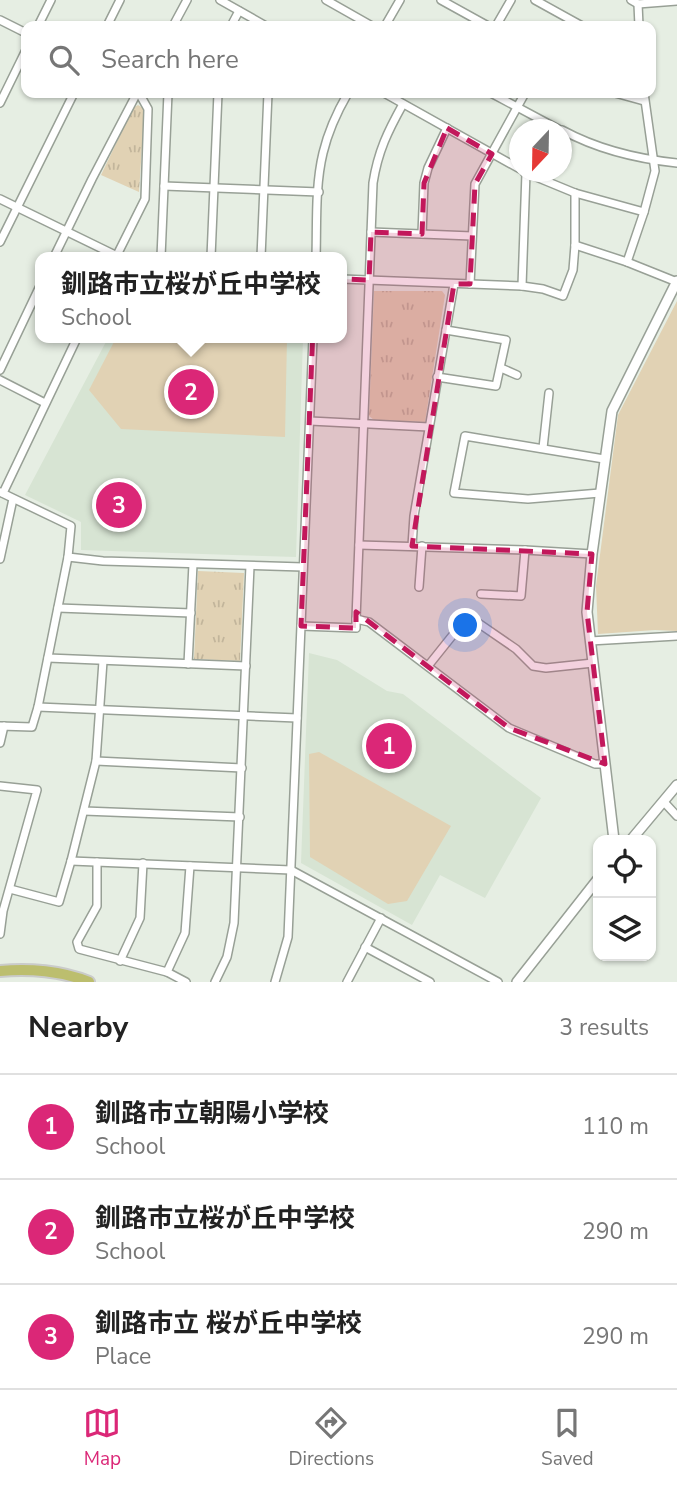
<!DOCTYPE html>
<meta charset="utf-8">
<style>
body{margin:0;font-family:"Nunito Sans","Noto Sans JP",sans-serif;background:#f6f6f6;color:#222}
.controls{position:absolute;right:21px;bottom:21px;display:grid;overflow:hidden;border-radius:14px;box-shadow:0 2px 5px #0004}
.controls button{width:63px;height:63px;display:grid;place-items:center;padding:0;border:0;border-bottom:2px solid #e0e0e0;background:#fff;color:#222;font:35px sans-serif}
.compass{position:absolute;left:509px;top:119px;width:63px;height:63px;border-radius:50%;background:#fff;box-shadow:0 2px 5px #0004;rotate:202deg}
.you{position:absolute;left:466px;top:626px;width:24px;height:24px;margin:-18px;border:5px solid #fff;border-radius:50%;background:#1a73e8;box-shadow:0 0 0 10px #1a73e833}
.badge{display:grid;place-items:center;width:46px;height:46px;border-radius:50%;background:#db2777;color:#fff;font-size:23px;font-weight:700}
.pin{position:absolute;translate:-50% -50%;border:4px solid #fff;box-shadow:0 2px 7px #0006}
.popup{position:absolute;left:35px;top:252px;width:312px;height:91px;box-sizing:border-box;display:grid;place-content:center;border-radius:14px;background:#fff;filter:drop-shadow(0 2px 5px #0005);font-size:23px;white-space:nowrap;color:#767676}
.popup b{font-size:26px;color:#222}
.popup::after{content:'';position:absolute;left:50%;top:100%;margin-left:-14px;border:14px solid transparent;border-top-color:#fff}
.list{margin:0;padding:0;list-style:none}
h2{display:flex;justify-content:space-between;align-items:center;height:91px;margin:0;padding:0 28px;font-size:30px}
h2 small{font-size:23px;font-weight:400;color:#767676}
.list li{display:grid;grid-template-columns:46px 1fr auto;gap:21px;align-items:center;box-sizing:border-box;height:105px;padding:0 28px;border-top:2px solid #e0e0e0}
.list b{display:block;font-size:26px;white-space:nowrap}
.list p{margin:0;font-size:23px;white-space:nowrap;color:#767676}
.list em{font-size:23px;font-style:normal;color:#767676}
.icon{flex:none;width:38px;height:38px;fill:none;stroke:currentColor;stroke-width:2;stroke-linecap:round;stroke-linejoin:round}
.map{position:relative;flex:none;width:677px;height:982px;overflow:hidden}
.search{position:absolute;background:#fff;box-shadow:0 2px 5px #0004;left:21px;right:21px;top:21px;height:77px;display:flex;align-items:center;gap:18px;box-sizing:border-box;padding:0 24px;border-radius:14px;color:#767676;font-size:26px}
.sheet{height:406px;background:#fff}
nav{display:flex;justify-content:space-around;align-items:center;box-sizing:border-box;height:98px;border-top:2px solid #e0e0e0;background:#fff;font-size:19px;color:#767676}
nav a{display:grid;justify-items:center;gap:4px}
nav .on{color:#db2777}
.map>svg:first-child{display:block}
.built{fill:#d7e4d3}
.grass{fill:#e1d2b4}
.park{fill:url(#park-tufts)}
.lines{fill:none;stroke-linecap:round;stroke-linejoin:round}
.minor-casing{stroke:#98a096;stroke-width:10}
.tertiary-casing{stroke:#98a096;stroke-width:12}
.primary-casing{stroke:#cacbca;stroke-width:14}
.minor{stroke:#fff;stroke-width:7}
.tertiary{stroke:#fff;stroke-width:9}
.primary{stroke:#bcbe6e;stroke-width:10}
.marked{fill:#c2185b;fill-opacity:0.2;stroke:#c2185b;stroke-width:5;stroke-dasharray:14 9;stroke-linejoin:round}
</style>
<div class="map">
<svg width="677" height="982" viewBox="0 0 677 982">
<defs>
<pattern id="park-tufts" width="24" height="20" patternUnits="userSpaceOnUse" patternTransform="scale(1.75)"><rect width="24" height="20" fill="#e1d2b4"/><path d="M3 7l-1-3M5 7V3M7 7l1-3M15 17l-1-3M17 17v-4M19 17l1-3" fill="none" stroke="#c2b59b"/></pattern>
</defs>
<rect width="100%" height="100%" fill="#e6eee3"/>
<g class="built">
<path d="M108,338H303L296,557L81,550V522L25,495Z"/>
<path d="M309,653L337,660L387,691L403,694L541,798L485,898L440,875L412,925L301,863Z"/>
</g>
<g class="grass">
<path d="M677,301V631L655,630L598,634L596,586L618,415Z"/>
<path d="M116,338H287L285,437L121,429L89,390Z"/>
<path d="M319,752L451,826L407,901L388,904L310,857L309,754Z"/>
</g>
<g class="park">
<path d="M138,105L143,108L144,116L139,192L101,175L133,108Z"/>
<path d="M374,291H442L445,295L425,422L374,420L369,416Z"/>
<path d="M198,571L244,573L240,661L194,659Z"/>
</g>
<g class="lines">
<g class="minor-casing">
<g id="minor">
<path d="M220,0L266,26"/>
<path d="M326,0L372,26"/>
<path d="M441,0L488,26"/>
<path d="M535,0L582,26"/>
<path d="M631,0L638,4L677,1"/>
<path d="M638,4L639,26"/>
<path d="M0,20L26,33"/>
<path d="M38,26L51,0"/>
<path d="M107,26L120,0"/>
<path d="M173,26L187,0"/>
<path d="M231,26L239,11"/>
<path d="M385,26L400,0"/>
<path d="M496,26L511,0"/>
<path d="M384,93L520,169"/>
<path d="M491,93L560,130"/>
<path d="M615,93L644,101"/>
<path d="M0,103L26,50"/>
<path d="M562,130C597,149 638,159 677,163"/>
<path d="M524,172L575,193L644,212"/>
<path d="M164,186L319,192"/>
<path d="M0,199L117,256"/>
<path d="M371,232L472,236"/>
<path d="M422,234L424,183L428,168L447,128"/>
<path d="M0,242L74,93"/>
<path d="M575,245L627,262L677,282"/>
<path d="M54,257L92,179L137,93"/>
<path d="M116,257L145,199L148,109L139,93"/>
<path d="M161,257L168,93"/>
<path d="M211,257L218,93"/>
<path d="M261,257L268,93"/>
<path d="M316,257C317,223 315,186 323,153C328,132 337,112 348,93"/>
<path d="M627,262L644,212L655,171L644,93"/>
<path d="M342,279L522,286L543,289L563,296L573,270L575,245V193"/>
<path d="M470,284L475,184L525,93"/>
<path d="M522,286L526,173"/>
<path d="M501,368L517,375"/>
<path d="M0,370L40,286"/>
<path d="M437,377L496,386L506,340L446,330"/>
<path d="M0,380L45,403"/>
<path d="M310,421L429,427"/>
<path d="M543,448L549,393"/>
<path d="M0,492L71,526L68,557L38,707L32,727L0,726"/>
<path d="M3,493L77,338"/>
<path d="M600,493L528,499L454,493L465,436L604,459"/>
<path d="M359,545L525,550L592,554"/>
<path d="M412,546L414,516L454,284"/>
<path d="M68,557L103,561L303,567"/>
<path d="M0,559L13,499"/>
<path d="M419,587L422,546"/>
<path d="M481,594L521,596L525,550"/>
<path d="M58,608L191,613"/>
<path d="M356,619L373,183C378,151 388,131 403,104"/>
<path d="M301,626L356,628V619L369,622L509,728L595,764H605"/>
<path d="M590,641L677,636"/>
<path d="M48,658L246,666"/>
<path d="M188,664L193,564"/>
<path d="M428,666L468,616L516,649L533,666L546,668L593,663"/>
<path d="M38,707L297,718"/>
<path d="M0,743L4,726"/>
<path d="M96,761L242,768"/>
<path d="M0,786L37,790L3,911L0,934"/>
<path d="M664,802L677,816"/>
<path d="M84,811L240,817"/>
<path d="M71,861L291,870L498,982"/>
<path d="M97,862V906L77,942L79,949L167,972L186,982"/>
<path d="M10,889L59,902L71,861L96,761L103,661"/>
<path d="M365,947L430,982"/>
<path d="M120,961L140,918L143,863"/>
<path d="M167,972L185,933L190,866"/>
<path d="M215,982L227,957L234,923L250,566"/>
<path d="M275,982L288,937L313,338"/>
<path d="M347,982L381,918"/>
</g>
</g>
<g class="tertiary-casing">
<g id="tertiary">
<path d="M614,840L587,612L592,554L612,411L677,281"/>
<path d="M631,840L677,785"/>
<path d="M517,982L598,879"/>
</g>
</g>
<g class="primary-casing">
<path id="primary" d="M0,971C29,968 62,971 89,982"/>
</g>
<use href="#minor" class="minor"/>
<use href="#tertiary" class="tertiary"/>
<use href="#primary" class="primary"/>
</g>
<path class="marked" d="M447,128L492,154L475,184L470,284H454L412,546L592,554L587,612L605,764L509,728L356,612V628L301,626L315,278L369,280L371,232L422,234L424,183Z"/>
</svg>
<div class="controls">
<button><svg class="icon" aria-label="locate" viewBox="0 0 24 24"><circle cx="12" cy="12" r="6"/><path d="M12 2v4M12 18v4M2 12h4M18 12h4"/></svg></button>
<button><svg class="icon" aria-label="layers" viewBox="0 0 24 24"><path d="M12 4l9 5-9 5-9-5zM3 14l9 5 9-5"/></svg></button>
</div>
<svg class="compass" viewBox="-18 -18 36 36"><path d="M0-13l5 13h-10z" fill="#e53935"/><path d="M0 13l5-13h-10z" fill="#767676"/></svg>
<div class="you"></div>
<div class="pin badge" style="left:389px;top:746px">1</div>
<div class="pin badge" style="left:191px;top:392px">2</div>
<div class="popup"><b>釧路市立桜が丘中学校</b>School</div>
<div class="pin badge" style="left:119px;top:505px">3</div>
<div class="search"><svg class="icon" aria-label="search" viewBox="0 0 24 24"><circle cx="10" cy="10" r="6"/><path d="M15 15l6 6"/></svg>Search here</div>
</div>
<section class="sheet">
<h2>Nearby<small>3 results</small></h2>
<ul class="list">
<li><span class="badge">1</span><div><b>釧路市立朝陽小学校</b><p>School</p></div><em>110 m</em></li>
<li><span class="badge">2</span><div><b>釧路市立桜が丘中学校</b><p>School</p></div><em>290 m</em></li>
<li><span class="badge">3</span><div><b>釧路市立 桜が丘中学校</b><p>Place</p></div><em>290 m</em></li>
</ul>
</section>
<nav>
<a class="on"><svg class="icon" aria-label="map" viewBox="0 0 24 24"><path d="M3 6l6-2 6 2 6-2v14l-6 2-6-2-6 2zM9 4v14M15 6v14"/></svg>Map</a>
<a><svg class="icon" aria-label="directions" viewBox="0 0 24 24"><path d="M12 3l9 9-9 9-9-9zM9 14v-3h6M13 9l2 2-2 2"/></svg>Directions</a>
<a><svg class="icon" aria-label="saved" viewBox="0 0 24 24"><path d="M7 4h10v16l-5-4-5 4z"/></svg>Saved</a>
</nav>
